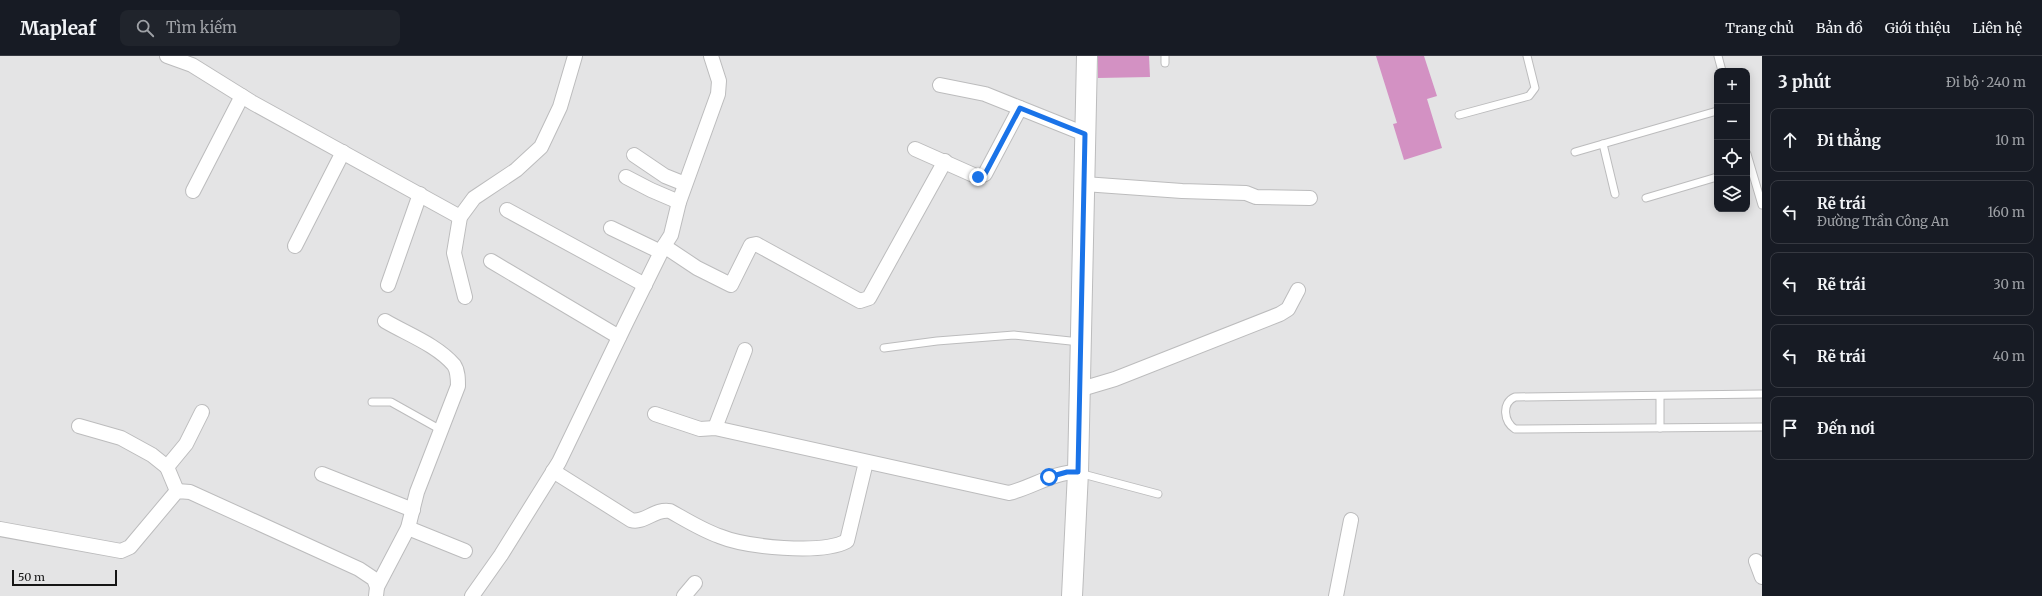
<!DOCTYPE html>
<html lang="vi">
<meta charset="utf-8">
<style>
body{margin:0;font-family:Merriweather,serif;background:#20242c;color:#f1f3f6}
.controls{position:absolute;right:12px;top:12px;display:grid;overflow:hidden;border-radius:8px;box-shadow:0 2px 10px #0003}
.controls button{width:36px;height:36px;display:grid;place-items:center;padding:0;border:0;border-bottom:1px solid #363941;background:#171b24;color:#f1f3f6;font:20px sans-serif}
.scale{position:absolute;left:12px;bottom:10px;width:105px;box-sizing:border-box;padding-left:4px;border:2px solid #151515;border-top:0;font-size:11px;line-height:14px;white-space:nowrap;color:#151515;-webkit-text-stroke:3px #e4e4e5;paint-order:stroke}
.stop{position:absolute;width:12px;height:12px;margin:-9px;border:3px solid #1a73e8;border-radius:50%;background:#fff}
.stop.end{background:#1a73e8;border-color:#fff;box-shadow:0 1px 4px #0008}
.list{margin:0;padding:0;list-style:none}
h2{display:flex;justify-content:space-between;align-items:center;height:52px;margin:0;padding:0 16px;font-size:17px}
h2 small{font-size:13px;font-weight:400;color:#9ea1a6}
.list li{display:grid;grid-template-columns:26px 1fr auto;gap:12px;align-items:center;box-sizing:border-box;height:64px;margin:0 8px 8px;padding:0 8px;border:1px solid #363941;border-radius:8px}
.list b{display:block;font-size:15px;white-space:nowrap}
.list p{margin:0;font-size:13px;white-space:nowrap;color:#9ea1a6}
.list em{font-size:13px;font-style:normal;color:#9ea1a6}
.icon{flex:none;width:22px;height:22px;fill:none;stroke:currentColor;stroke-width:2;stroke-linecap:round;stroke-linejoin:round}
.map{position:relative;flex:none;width:1762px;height:540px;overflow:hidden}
header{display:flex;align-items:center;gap:24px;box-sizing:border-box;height:56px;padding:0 20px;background:#171b24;border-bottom:1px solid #363941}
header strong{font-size:19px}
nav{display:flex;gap:22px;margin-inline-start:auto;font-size:14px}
.search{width:280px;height:36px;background:#20242c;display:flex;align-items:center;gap:10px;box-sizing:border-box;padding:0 14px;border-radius:8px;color:#9ea1a6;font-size:15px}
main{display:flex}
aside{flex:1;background:#171b24}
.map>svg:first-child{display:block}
.building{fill:#d391c3}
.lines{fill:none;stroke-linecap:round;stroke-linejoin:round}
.lane-casing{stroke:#bcbcbd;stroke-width:9}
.street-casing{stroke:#bcbcbd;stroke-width:16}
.secondary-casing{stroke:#bcbcbd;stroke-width:22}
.lane{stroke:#fff;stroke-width:7}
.street{stroke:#fff;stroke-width:14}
.secondary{stroke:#fff;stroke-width:20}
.route{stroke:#1a73e8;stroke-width:5}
</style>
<header>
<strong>Mapleaf</strong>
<div class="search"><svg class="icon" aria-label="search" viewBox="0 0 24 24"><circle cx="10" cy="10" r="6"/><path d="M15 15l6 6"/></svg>Tìm kiếm</div>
<nav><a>Trang chủ</a><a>Bản đồ</a><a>Giới thiệu</a><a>Liên hệ</a></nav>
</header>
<main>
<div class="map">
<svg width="1762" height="540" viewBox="0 0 1762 540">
<rect width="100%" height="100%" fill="#e4e4e5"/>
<g class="building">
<path d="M1098,0H1149L1150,21L1098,22Z"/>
<path d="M1376,0H1424L1437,40L1427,43L1442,92L1404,104L1393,68L1397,67Z"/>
</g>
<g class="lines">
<g class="lane-casing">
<g id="lane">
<path d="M1165,0V7"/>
<path d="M1718,0L1722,15"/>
<path d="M1459,59L1529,40L1535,32L1527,0"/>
<path d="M1603,88L1615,138"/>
<path d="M1575,96L1717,55"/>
<path d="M1747,98L1762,149"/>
<path d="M1646,142L1717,121"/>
<path d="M884,292L937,285L1014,279L1080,286"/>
<path d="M1762,338L1515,341C1501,347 1504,366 1515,373L1762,371"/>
<path d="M1660,340V372"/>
<path d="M372,346H391L441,374"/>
<path d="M1079,417L1158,438"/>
</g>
</g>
<g class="street-casing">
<g id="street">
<path d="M167,0L192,9L253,47L460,161"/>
<path d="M940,29L985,38L1020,52"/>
<path d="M915,93L978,121L985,118L1020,52L1085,78"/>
<path d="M634,99L665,120L685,128"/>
<path d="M626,121L651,134L679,146"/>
<path d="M1084,128L1182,135L1246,137L1256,141L1310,142"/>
<path d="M193,135L242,40"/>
<path d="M507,154L645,229"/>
<path d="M611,172L661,196"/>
<path d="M295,190L343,96"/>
<path d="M664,190L671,179L679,146L718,38L719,25L711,0"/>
<path d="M491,205L619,281"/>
<path d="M388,229L420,138"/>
<path d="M465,241L454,197L460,161L474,142L516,114L541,91L560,51L575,0"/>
<path d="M1078,334L1115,323L1280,258L1288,253L1298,234"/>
<path d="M655,358L700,373L715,372L1009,437C1033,431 1053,416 1078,416"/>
<path d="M79,370L121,382L152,399L167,411"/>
<path d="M715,372L745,294"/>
<path d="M553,415L631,464C644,468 655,452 670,455C686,464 702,474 719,480C746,491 821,499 847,485L866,406"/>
<path d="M322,418L413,454"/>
<path d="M177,435L167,411L186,388L202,356"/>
<path d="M408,472L465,495"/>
<path d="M0,473L121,495L130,491L177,435L190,436L359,513L374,523L377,531L376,540"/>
<path d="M1756,505L1762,521"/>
<path d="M377,531L408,472L417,436L458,330C458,323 458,315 454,309C437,289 407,278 385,265"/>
<path d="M472,540L501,499L559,406L626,267L664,190L697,212L731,229L751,189L756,188L860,245L869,242L945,105"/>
<path d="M684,540L695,527"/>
<path d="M1336,540L1351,464"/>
</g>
</g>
<g class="secondary-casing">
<path id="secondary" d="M1072,540L1078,416L1087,0"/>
</g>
<use href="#lane" class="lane"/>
<use href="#street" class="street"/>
<use href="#secondary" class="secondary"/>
</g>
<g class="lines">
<path class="route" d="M978,121L985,118L1020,52L1085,78L1078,416H1067L1049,421"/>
</g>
</svg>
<div class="controls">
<button>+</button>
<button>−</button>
<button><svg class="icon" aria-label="locate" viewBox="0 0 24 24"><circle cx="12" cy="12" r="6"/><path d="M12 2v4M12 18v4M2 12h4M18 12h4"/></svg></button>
<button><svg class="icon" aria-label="layers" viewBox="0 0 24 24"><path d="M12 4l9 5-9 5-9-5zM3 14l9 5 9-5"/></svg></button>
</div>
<div class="scale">50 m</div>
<div class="stop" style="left:1049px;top:421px"></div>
<div class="stop end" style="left:978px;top:121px"></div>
</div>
<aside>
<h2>3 phút<small>Đi bộ · 240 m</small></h2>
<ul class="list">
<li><svg class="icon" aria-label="ahead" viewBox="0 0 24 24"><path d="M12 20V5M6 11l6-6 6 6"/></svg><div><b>Đi thẳng</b></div><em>10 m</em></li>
<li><svg class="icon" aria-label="left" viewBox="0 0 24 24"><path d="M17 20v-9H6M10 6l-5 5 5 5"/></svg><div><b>Rẽ trái</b><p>Đường Trần Công An</p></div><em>160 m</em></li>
<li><svg class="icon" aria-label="left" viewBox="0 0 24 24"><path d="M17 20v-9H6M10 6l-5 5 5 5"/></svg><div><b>Rẽ trái</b></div><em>30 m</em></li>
<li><svg class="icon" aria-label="left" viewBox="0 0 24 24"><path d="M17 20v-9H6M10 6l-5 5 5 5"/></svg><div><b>Rẽ trái</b></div><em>40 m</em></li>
<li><svg class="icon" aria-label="arrive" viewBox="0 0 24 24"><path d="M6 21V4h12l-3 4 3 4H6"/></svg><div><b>Đến nơi</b></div></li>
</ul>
</aside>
</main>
